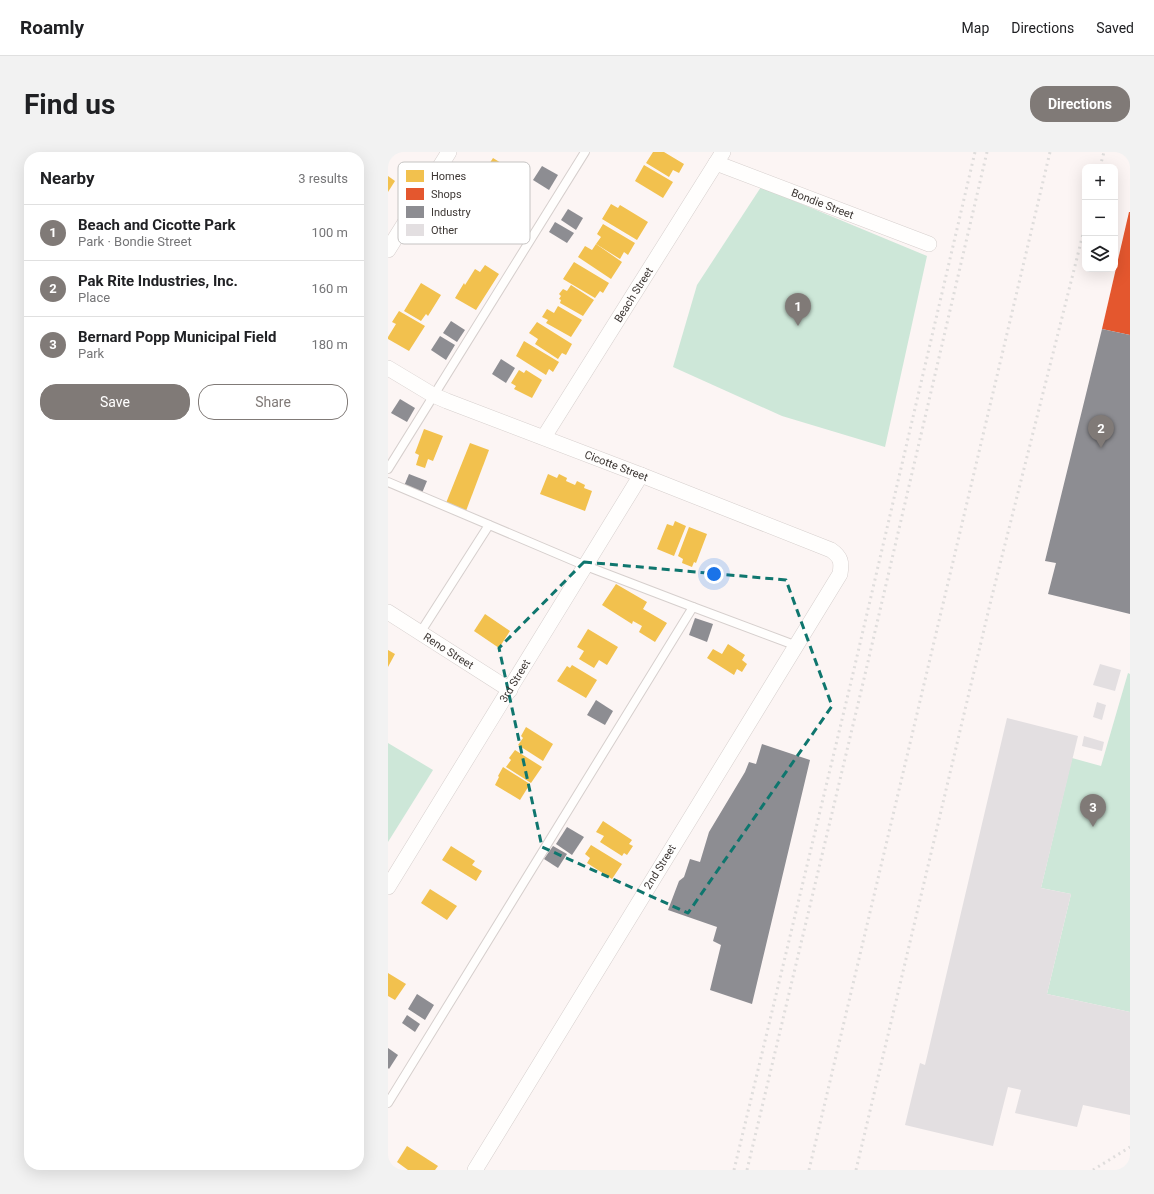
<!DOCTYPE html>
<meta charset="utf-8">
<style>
body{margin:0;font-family:Roboto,sans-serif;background:#f2f2f2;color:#202124}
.controls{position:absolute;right:12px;top:12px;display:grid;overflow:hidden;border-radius:8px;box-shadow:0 4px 16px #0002}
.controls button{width:36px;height:36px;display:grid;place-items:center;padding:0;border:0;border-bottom:1px solid #e0e0e0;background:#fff;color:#202124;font:20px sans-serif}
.you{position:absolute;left:326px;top:422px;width:14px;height:14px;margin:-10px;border:3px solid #fff;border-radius:50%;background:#1a73e8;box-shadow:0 0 0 6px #1a73e833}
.badge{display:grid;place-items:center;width:26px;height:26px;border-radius:50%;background:#807a77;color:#fff;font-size:13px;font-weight:700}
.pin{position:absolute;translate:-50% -33px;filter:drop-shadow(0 1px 2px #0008)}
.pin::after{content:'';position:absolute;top:21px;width:14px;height:12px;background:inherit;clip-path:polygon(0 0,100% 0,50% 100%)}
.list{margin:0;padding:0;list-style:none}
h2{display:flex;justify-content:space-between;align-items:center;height:52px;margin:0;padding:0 16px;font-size:17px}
h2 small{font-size:13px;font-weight:400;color:#757577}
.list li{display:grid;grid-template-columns:26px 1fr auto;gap:12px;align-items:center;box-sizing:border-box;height:56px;padding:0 16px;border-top:1px solid #e0e0e0}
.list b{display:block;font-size:15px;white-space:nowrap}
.list p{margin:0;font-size:13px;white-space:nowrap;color:#757577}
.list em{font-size:13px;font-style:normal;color:#757577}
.actions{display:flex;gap:8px;padding:12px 16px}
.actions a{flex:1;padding:9px 0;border:1px solid #807a77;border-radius:16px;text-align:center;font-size:14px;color:#807a77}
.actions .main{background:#807a77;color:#fff}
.icon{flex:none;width:22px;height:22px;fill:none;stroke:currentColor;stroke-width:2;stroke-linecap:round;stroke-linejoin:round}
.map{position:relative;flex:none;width:742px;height:1018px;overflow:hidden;border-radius:16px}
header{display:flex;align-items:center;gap:24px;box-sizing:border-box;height:56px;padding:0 20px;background:#fff;border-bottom:1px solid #e0e0e0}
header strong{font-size:19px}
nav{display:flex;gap:22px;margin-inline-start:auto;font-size:14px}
.intro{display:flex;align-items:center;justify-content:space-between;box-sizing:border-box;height:96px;padding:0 24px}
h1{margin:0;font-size:28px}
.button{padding:10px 18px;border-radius:16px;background:#807a77;color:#fff;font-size:14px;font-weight:700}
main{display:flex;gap:24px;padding:0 24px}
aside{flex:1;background:#fff;border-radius:16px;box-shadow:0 4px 16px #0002}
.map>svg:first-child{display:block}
.green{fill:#cde7d8}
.homes{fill:#f2c14e}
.shops{fill:#e4572e}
.industry{fill:#8d8d92}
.building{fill:#e3dfe1}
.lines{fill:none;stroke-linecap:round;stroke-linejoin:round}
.service-casing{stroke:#d6cfcd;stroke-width:10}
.minor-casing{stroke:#d6cfcd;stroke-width:16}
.service{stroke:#fffefd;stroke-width:8}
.minor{stroke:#fffefd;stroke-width:15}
.rail{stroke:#dfdddc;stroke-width:3;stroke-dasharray:2 4;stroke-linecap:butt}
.marked{fill:none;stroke:#0f766e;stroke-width:3;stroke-dasharray:8 5;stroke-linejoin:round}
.labels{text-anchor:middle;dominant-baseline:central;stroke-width:4;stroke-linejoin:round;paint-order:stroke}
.street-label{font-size:11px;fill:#3d3734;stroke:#fff}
.key{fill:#fff;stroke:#c5c3c2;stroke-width:1}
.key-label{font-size:11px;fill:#3d3734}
</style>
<header>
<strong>Roamly</strong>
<nav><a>Map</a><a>Directions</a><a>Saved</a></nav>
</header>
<div class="intro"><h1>Find us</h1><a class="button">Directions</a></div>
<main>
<aside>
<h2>Nearby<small>3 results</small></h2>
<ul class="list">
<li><span class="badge">1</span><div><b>Beach and Cicotte Park</b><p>Park · Bondie Street</p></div><em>100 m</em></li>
<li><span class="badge">2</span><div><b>Pak Rite Industries, Inc.</b><p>Place</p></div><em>160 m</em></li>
<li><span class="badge">3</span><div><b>Bernard Popp Municipal Field</b><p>Park</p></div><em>180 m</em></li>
</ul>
<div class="actions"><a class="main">Save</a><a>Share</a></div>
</aside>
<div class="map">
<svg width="742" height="1018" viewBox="0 0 742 1018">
<rect width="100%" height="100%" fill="#fcf5f4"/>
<g class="green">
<path d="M373,35L539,104L497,295L394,264L285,215L309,133Z"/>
<path d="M740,521L742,522V860L659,842L683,742L653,736L684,606L713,614Z"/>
<path d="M0,591L45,618L0,690Z"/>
</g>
<g class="homes">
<path d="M265,0H276L296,12L291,21L285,18L281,25L258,11Z"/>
<path d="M105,6L123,17L105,46L104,45L96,58L98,59L88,74L71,64L81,49L84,51L91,39L86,35Z"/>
<path d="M256,13L285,30L275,46L247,29Z"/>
<path d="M0,24L7,29L0,40Z"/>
<path d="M223,52L230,56L232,53L260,70L249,88L214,67Z"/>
<path d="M215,72L247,91L240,103L236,100L232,107L208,92L213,85L209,82Z"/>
<path d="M208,92L234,110L223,127L190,105L197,94L204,98Z"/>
<path d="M186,110L221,131L215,141L212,139L207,146L175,127Z"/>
<path d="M97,113L111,122L88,158L67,146L76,131L77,133L87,117L92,120Z"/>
<path d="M33,131L53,143L40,164L38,162L33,169L16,159Z"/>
<path d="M183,133L206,148L195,164L172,151L173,148L171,147L173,144L171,142L175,137L179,139Z"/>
<path d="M170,154L194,168L183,185L158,171L160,168L154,165L159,157L166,161Z"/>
<path d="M11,159L37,174L21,199L0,187V185L8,172L4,170Z"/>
<path d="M149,170L184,192L178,203L174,201L170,207L147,192L150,187L141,181Z"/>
<path d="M136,189L171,210L165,220L161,217L158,223L128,204Z"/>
<path d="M131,218L136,221L138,218L154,228L144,246L126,237L128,234L123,231Z"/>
<path d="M36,277L55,284L45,309L40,307L37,316L28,313L31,303L27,301Z"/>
<path d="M82,291L101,298L78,359L58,351Z"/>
<path d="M160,322L169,326L171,322L179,326L178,329L187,333L189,329L197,333L196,336L204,339L197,359L152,342Z"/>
<path d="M287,369L298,374L286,404L269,397L279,372L285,374Z"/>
<path d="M301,375L319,382L308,411L306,410L304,415L294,411L295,407L290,404Z"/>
<path d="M228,432L259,450L255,457L279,471L267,490L251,480L254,474L245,469L244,472L214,453Z"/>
<path d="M97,462L122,479L111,496L86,479Z"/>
<path d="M200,477L230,495L219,513L211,508L206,516L191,507L196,499L189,495Z"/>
<path d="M340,492L357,503L354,508L359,512L354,520L349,517L346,523L319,506L325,497L334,502Z"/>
<path d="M0,498L7,502L0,515Z"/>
<path d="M184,513L209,528L198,546L169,529L179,514L182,516Z"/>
<path d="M138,575L165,592L155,609L130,593L135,586L133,584Z"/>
<path d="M127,598L154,615L143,631L118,615L123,608L121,606Z"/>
<path d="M115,615L142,632L132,648L107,633L111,625L110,624Z"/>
<path d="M215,669L244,688L241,692L245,694L239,703L236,701L234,704L212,690L216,684L208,680Z"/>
<path d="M203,693L234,712L224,727L199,711L202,706L197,702Z"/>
<path d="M63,694L87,709L84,713L94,719L88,729L54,708Z"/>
<path d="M42,737L69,754L59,768L33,751Z"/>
<path d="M0,821L18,832L7,848L0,844Z"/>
<path d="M19,994L50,1014L47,1018H20L9,1010Z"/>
</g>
<path class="shops" d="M741,60H742V183L714,177Z"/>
<g class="industry">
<path d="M154,14L170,23L161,38L145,28Z"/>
<path d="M180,57L195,66L188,78L173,68Z"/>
<path d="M167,70L186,81L179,91L161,80Z"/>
<path d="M63,169L77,178L69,190L55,181Z"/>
<path d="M714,177L742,183V462L660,442L668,411L657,409Z"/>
<path d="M52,184L67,193L58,208L43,198Z"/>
<path d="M113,207L127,216L118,231L104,222Z"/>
<path d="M12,247L27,256L19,270L3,261Z"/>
<path d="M21,322L39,329L34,341L16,334Z"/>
<path d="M307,466L325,472L319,490L301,483Z"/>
<path d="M208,548L225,559L217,573L199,563Z"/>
<path d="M374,592L422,608L364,852L322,838L333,793L325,789L329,775L280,758L291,729L296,725L302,707L312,710L321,680L357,620L361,610L368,612Z"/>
<path d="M179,675L196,685L184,703L168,692Z"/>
<path d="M165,694L179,702L170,716L156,707Z"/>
<path d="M29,842L46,853L37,868L20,857Z"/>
<path d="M19,863L32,872L27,880L14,871Z"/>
<path d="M0,896L10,903L1,917L0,916Z"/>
</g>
<g class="building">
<path d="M712,512L733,518L727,539L705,533Z"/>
<path d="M709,550L718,553L714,568L705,565Z"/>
<path d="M619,566L690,584L653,736L683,742L659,842L742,860V963L695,953L689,975L627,961L633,938L620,935L605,994L517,973L532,911L537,913Z"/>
<path d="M696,584L716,590L714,599L694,594Z"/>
</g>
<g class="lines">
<g class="service-casing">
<g id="service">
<path d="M0,317L197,0"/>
<path d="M0,330L198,414L305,455"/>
<path d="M32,481L101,373"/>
<path d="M0,951L305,455L409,494"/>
</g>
</g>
<g class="minor-casing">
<g id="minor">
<path id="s1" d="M328,11L541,92"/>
<path d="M0,98L61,0"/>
<path id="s2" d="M0,216L45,243L59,249L253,323L443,398C453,405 454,410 452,422L87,1018"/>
<path id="s3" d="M156,285L335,0"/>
<path id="s4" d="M0,460L122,538"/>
<path id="s5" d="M0,735L253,323"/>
</g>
</g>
<use href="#service" class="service"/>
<use href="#minor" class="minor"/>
<g class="rail">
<path d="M712,15L716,0"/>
<path d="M346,1018L463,530L587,0"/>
<path d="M359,1018L475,531L599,0"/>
<path d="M421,1018L662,0"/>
<path d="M468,1018L603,448L697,74"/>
<path d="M705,1018L742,995"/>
</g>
</g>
<path class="marked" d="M196,410L398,428L444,554L300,761L154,695L111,496Z"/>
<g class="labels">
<g class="street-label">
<text stroke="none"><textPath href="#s1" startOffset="114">Bondie Street</textPath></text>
<text stroke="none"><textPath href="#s3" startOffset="168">Beach Street</textPath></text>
<text stroke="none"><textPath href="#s2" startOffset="249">Cicotte Street</textPath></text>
<text stroke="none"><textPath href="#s4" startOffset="72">Reno Street</textPath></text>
<text stroke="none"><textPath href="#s5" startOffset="242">3rd Street</textPath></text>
<text transform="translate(272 715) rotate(-58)">2nd Street</text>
</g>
</g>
<rect x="10" y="10" width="132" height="82" rx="6" class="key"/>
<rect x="18" y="18" width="18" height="12" fill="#f2c14e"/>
<rect x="18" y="36" width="18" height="12" fill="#e4572e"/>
<rect x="18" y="54" width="18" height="12" fill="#8d8d92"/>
<rect x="18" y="72" width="18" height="12" fill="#e3dfe1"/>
<g class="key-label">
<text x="43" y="28">Homes</text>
<text x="43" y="46">Shops</text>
<text x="43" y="64">Industry</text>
<text x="43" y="82">Other</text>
</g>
</svg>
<div class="controls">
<button>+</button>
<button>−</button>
<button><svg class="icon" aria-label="layers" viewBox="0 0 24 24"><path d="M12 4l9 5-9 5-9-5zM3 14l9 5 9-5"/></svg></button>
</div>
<div class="you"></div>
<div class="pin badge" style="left:410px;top:174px">1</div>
<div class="pin badge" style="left:713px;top:296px">2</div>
<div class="pin badge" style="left:705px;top:675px">3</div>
</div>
</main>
